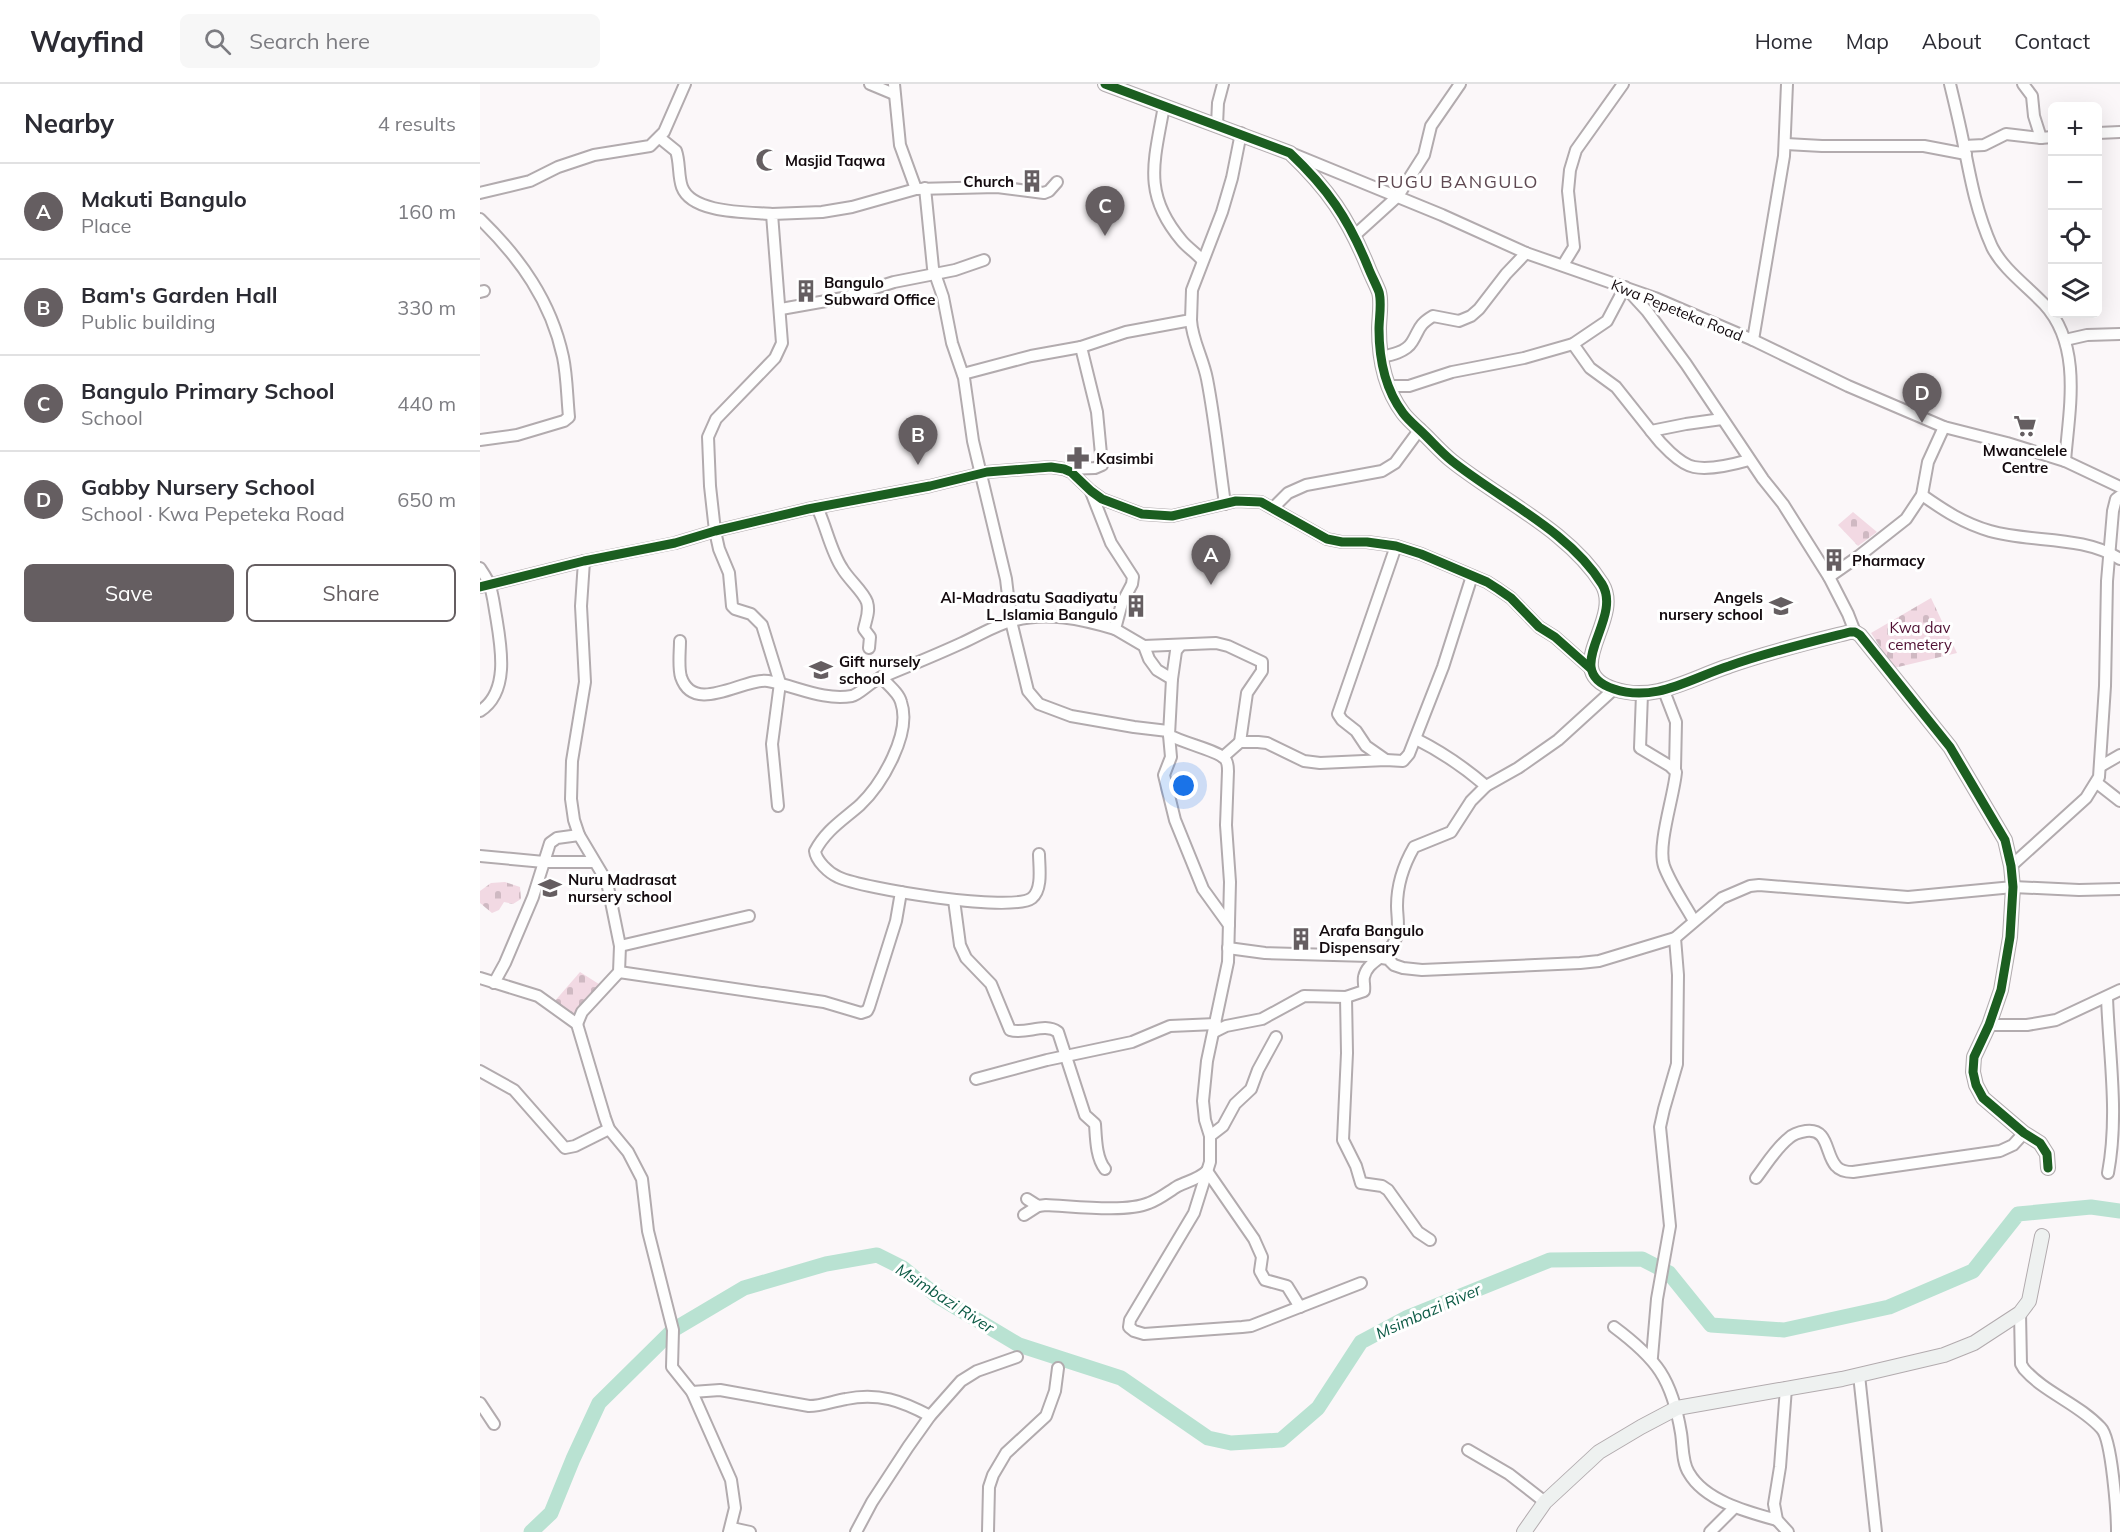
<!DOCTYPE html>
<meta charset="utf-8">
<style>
body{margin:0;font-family:Mulish,sans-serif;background:#f7f7f7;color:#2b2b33}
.controls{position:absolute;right:18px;top:18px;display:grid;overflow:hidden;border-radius:9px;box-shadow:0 6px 24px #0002}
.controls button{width:54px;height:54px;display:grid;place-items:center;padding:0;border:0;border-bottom:2px solid #e1e1e2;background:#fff;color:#2b2b33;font:30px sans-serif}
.you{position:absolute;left:704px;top:702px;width:21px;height:21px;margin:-15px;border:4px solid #fff;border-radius:50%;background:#1a73e8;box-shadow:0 0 0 9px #1a73e833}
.badge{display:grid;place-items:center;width:39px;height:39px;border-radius:50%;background:#655e61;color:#fff;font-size:20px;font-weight:700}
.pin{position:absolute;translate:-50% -50px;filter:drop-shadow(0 2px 3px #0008)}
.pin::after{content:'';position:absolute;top:32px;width:21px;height:18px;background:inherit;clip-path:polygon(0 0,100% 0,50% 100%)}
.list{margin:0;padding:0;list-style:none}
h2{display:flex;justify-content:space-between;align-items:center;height:78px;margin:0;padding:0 24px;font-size:26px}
h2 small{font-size:20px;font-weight:400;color:#7c7c81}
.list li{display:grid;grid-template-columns:39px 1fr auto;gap:18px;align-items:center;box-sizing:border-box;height:96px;padding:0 24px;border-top:2px solid #e1e1e2}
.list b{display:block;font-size:22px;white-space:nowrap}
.list p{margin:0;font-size:20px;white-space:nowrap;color:#7c7c81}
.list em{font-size:20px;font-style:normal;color:#7c7c81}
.actions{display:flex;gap:12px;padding:18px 24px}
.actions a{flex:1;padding:14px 0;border:2px solid #655e61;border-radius:9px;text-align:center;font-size:21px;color:#655e61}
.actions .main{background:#655e61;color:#fff}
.icon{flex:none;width:33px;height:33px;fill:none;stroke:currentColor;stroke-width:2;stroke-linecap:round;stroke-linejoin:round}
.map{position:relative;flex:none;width:1640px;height:1448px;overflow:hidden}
header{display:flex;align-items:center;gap:36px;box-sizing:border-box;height:84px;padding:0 30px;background:#fff;border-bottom:2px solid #e1e1e2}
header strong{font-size:28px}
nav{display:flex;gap:33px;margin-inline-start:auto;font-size:21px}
.search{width:420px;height:54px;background:#f7f7f7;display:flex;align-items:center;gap:15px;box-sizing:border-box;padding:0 21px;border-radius:9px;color:#7c7c81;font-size:22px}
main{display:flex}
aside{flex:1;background:#fff}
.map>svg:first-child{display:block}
.cemetery{fill:url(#cemetery-stones)}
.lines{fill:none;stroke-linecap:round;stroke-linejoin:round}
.river{stroke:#b9e2d2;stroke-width:15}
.street-casing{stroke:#b2abae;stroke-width:14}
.secondary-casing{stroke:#b2abae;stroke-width:16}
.street{stroke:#fefefe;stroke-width:10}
.secondary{stroke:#eef1f0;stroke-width:14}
.cycleway-casing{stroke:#fff;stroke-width:13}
.cycleway{stroke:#1b5e20;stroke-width:9}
.labels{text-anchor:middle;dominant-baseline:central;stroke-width:6;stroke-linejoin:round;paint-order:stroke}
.poi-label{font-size:15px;font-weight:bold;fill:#140b0f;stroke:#fff;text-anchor:start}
.street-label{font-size:15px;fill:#140b0f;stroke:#fff}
.park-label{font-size:15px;fill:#4f1032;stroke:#fff}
.water-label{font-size:16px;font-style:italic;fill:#0c5a45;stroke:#fff}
.quarter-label{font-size:18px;letter-spacing:1.5px;fill:#5e4851;stroke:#fff}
</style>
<header>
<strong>Wayfind</strong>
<div class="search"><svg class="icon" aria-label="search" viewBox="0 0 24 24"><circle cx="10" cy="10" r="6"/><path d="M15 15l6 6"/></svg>Search here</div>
<nav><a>Home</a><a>Map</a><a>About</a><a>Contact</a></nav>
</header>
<main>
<aside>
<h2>Nearby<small>4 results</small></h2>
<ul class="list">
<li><span class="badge">A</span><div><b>Makuti Bangulo</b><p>Place</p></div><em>160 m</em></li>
<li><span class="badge">B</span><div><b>Bam's Garden Hall</b><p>Public building</p></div><em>330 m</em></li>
<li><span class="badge">C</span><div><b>Bangulo Primary School</b><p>School</p></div><em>440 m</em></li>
<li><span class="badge">D</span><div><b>Gabby Nursery School</b><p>School · Kwa Pepeteka Road</p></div><em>650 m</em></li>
</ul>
<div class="actions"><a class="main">Save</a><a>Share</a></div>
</aside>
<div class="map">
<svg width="1640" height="1448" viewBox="0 0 1640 1448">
<defs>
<pattern id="cemetery-stones" width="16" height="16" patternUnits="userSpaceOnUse" patternTransform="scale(1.5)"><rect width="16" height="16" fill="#f2d9e3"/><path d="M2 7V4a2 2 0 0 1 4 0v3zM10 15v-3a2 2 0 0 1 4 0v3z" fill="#cfb9c2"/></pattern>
</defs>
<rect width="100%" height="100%" fill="#fbf7f9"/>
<g class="cemetery">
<path d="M1373,428L1397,448L1378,462L1358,441Z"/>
<path d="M1451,514L1477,569L1414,584L1391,549Z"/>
<path d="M25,798L40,803L41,815L33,820L24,818L19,826L12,829L0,819V807L11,799Z"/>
<path d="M100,888L122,902L96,934L74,918Z"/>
</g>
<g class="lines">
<path class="river" d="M51,1448L71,1429L93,1375L119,1319L193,1246L264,1204L346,1180L397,1171L423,1184L457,1212L539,1261L641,1294L728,1354L751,1359L801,1356L838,1324L881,1258L926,1234L1070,1176L1162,1175L1189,1189L1231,1241L1304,1246L1409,1223L1493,1187L1538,1130L1611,1123L1640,1127"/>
<g class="street-casing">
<g id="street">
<path d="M390,0L414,10"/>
<path d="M414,0L420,61L436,105"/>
<path d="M1470,0C1475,21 1480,41 1484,62C1491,98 1497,129 1512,163C1523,185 1547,202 1564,220C1603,262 1589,326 1585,377"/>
<path d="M1543,0L1552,12L1554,32L1561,54"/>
<path d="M684,22C674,78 662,110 702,157C708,164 716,169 722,176"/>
<path d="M737,41L738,19L743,0"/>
<path d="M1618,49L1640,48"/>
<path d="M180,54L196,67C200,78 198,92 202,103C212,130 269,128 292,130"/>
<path d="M1306,60L1342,62H1444L1486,70"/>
<path d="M1484,62L1504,61L1526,50L1561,54L1572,53"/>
<path d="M813,70L962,131L1046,169L1175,214L1273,256L1368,302L1464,343L1527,359L1585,377L1640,403"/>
<path d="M445,104L453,184L463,213L472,259L484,294L493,357L526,495L531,537L548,607L559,620L591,632L654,643L688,647"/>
<path d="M0,109L50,97L78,83L114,71L170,62L184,48L205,0"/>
<path d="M0,135C40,174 71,217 83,273C87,292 87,313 89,333L84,337L37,351L0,356"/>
<path d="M875,151L918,112L944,71L951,42L980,0"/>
<path d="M1083,181L1094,163L1088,107L1090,86L1096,66L1143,0"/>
<path d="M0,208L4,207"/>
<path d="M301,225L363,214L414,198L475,186L504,176"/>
<path d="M711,236C712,256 723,274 727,295C735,336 739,378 745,420"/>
<path d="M1273,256L1304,72L1307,0"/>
<path d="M1585,256L1607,251L1640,250"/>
<path d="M1093,260L1110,284L1136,303L1171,347L1206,340L1242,335"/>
<path d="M901,273C911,271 926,268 932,258C940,245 938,241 953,232L979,237L991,232L999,225L1026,190L1046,169"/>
<path d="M483,290L551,272L601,263"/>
<path d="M909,302H929L972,288L1044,274L1093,260L1127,237L1145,203L1167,227L1206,280L1283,395L1303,420L1349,493L1368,530L1375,548"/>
<path d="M1171,347C1180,359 1199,380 1214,383C1229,386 1255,380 1269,376"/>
<path d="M584,385L615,384L622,381L617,328L601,263L646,248L711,236L712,206L742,128L752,94L761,49"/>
<path d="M611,408L631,459L653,493L652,500L642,519L635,545L664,562L669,575L677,586L692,595L689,651C703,659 736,666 744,674C748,677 748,683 748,687L746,741L750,798L748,878L727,977L723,1017L725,1036L730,1052V1078L714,1129L650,1236L649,1243L654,1247L664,1250L762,1243L771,1242L881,1199"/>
<path d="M1442,411C1465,427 1483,439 1510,447C1552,459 1602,451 1640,475"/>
<path d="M337,423C346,442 351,468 362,484C368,495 383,507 387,518C390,528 386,535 384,545L390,553L389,564"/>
<path d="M794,423L808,409L826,401L902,387L915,379L940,345"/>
<path d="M0,484C3,489 7,494 9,500C13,509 14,522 16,532C21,562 30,608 0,627"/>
<path d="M1349,493L1379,472L1426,435L1442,411L1448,378L1464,343"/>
<path d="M0,503L104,477L195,459L235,447L328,425L450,402L507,388L571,383L584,385L591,388L611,407L622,415L662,430L692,432L756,417L781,418L847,455L862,458H887L916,462L941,470L1007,498L1018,505L1031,514L1059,543L1075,553L1110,584"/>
<path d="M200,557C200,568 198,583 201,593C214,632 265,593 288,597C316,602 343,617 372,612C380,610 391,597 402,593C429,582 456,571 482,559C498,552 515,541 532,537C566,527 602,535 635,545"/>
<path d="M664,562L736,559L748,562L782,578V587L767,609L760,658"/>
<path d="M401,593C407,600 419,609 421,618C432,649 402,700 380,721C363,736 346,746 335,767C336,777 349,789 358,793C383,805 533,829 552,814C563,805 559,782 559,770"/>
<path d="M692,595L696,567L700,562"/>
<path d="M1184,607L1196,638L1195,685"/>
<path d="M1162,610L1160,664L1190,682L1196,688C1194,712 1177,761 1184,782C1191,801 1204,819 1214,837"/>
<path d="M689,651L691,673L684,691L695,736L723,805L749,841"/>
<path d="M936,655C962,668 984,683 1006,702"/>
<path d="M743,673L760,658H778L787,659L824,677L840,679L906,676L923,677L929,670L963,583L992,492"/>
<path d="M906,676L886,662L876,647L862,636L858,630L916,462"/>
<path d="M1621,682L1640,671"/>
<path d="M1617,699L1640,717"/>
<path d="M298,722L292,660L300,599L282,541L271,530L255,525L252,522L249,489L239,465L235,447L230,402L228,353L236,335L295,274L302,259L292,130L342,128L372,123L436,105L517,103L564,109L569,107L577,98"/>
<path d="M0,772L64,778H113"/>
<path d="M1531,782L1606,714L1619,693L1625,602L1627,497L1633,427L1636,415L1640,412"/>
<path d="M474,816L480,861L486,874L511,900L530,946C546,951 564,938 578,948L605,1031L615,1040C616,1054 616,1074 625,1085"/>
<path d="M140,862L269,832"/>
<path d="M748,864L785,869L890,872L908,875L914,881L923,884L942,886L1100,879L1119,877L1195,854L1242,814L1270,802L1279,801L1428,813L1533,803L1599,806L1640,805"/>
<path d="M139,888L344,918L381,929L387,927L389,923L416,837L421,808"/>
<path d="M0,894L58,912L97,940L125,1034L129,1045L148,1068L162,1095L168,1147L193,1246L192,1283L212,1308L251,1396L255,1424L249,1448"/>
<path d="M14,899L25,879L53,813L70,759L77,754L99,751"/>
<path d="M866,913L867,969L863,1056L876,1082L881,1099L902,1102L908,1106L938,1148L950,1156"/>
<path d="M1627,913C1629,972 1639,1030 1628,1089"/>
<path d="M97,940L102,928L139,888L140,862L127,798L99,751L94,736L91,715L92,677L105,598L101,522L104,477"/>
<path d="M1509,941H1547L1576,936L1640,906"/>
<path d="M734,948L746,942L782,935L824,912L866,913L884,907C885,903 883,897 884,893C888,875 908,875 916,854C920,843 917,833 917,822C917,800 923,782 934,763L971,748L991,717L1006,702L1038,684L1078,656L1134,605"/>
<path d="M0,987L34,1006L85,1064L95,1062L129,1045"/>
<path d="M496,995L567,976L652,958L690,942L736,940"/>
<path d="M730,1052L743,1042L755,1020L771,1005L778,986L796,953"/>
<path d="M727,1087L774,1155L782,1173L780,1187L785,1196L807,1202L820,1223"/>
<path d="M1276,1094C1286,1081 1296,1064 1309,1054C1313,1050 1320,1048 1326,1047C1349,1044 1345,1070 1356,1082C1360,1087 1367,1088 1373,1088L1520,1067L1533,1061L1544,1049"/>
<path d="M547,1115L558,1122L566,1121C592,1122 646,1129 669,1119C680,1115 688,1108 698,1102C708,1097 719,1095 727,1087"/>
<path d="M544,1131L558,1122"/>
<path d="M1540,1229L1541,1280L1544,1285C1565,1309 1599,1320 1621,1344C1632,1355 1637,1430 1637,1448"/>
<path d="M1134,1243C1177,1275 1192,1295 1201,1349C1203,1361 1202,1379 1209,1389C1225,1417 1268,1428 1297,1436"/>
<path d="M1172,1273L1177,1215L1190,1142L1180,1043L1184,1025L1197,980L1198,891L1195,854"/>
<path d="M1379,1291L1396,1448"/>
<path d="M1306,1304L1300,1383L1294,1420L1297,1436L1308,1448"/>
<path d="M212,1308L240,1306L329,1322C342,1322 353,1317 366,1315C398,1308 422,1317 450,1332"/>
<path d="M0,1319L14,1340"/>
<path d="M988,1366L1029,1390L1065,1418"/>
<path d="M252,1444L270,1448"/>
<path d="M376,1448L392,1418L428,1363L450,1332L481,1297L497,1287L537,1273"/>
<path d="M508,1448L509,1403L513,1391L526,1369L566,1332L575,1307L578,1284"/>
<path d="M1230,1448L1254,1424"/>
</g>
</g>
<g class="secondary-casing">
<g id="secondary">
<path d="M625,0L810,69C848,105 868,134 888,183C891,191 896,200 899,208C902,219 899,234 899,245C899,274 905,305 923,329C929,337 938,344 946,352C954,360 963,370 972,377C1021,416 1089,447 1122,500C1144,536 1078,587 1134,605C1175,619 1211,594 1249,582C1288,568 1330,558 1370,548H1375L1380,551L1470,663L1525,756L1531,782L1533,803L1530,853L1521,906L1509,941L1494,973L1493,988L1496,1001L1503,1014L1544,1049L1560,1059L1567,1070L1568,1084"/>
<path d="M1044,1448L1065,1418L1119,1368L1161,1343L1197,1324L1362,1295L1464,1271L1494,1259L1540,1229L1549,1217L1562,1152"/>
</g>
</g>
<use href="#street" class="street"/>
<use href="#secondary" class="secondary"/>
<g class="cycleway-casing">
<g id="cycleway">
<path d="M625,0L810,69C848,105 868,134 888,183C891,191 896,200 899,208C902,219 899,234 899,245C899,274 905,305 923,329C929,337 938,344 946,352C954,360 963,370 972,377C1021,416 1089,447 1122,500C1144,536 1078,587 1134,605C1175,619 1211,594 1249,582C1288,568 1330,558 1370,548H1375L1380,551L1470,663L1525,756L1531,782L1533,803L1530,853L1521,906L1509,941L1494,973L1493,988L1496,1001L1503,1014L1544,1049L1560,1059L1567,1070L1568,1084"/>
<path d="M0,503L104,477L195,459L235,447L328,425L450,402L507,388L571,383L584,385L591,388L611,407L622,415L662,430L692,432L756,417L781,418L847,455L862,458H887L916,462L941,470L1007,498L1018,505L1031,514L1059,543L1075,553L1110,584"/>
</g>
</g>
<use href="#cycleway" class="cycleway"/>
</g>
<defs>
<g id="mosque-bare" transform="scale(1.8)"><path d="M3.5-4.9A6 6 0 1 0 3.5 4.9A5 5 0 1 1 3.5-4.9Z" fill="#655e61" stroke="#fff" stroke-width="2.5" paint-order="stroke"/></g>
<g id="building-bare" transform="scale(1.8)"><path d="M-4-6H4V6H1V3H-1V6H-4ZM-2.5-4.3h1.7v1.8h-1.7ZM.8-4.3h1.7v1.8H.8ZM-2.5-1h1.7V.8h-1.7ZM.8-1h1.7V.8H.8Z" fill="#655e61" stroke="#fff" stroke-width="2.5" paint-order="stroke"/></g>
<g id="supermarket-bare" transform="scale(1.8)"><path d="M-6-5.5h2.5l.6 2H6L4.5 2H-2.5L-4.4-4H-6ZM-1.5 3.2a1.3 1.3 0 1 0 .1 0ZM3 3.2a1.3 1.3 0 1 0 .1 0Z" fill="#655e61" stroke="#fff" stroke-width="2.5" paint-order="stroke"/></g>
<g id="pharmacy-bare" transform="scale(1.8)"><path d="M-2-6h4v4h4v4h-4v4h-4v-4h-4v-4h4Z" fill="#655e61" stroke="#fff" stroke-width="2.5" paint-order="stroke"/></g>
<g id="school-bare" transform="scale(1.8)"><path d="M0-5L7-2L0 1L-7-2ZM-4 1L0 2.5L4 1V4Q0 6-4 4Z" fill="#655e61" stroke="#fff" stroke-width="2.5" paint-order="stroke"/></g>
</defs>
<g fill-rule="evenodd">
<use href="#mosque-bare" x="287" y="76"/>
<use href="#building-bare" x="552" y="97"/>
<use href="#building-bare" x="326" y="207"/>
<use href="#supermarket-bare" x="1545" y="342"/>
<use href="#pharmacy-bare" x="598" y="374"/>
<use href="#building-bare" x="1354" y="476"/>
<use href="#building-bare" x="656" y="522"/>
<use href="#school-bare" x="1301" y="522"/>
<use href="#school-bare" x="341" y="586"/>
<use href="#school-bare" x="70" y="804"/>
<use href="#building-bare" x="821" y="855"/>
</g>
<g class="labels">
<g class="poi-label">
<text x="305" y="76">Masjid Taqwa</text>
<text x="534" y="97" text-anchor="end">Church</text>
<text x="344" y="198">Bangulo<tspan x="344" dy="17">Subward Office</tspan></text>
<text x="1545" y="366" text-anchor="middle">Mwancelele<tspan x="1545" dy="17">Centre</tspan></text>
<text x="616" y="374">Kasimbi</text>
<text x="1372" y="476">Pharmacy</text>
<text x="638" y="513" text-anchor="end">Al-Madrasatu Saadiyatu<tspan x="638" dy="17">L_Islamia Bangulo</tspan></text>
<text x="1283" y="513" text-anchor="end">Angels<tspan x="1283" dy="17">nursery school</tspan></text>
<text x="359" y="577">Gift nursely<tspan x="359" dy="17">school</tspan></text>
<text x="88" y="795">Nuru Madrasat<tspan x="88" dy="17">nursery school</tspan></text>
<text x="839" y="846">Arafa Bangulo<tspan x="839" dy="17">Dispensary</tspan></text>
</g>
<g class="street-label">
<text transform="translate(1197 226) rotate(22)">Kwa Pepeteka Road</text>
</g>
<g class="park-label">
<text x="1440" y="543">Kwa dav<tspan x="1440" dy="17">cemetery</tspan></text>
</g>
<g class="water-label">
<text transform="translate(465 1214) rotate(33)">Msimbazi River</text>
<text transform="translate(948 1227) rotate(-24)">Msimbazi River</text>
</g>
<g class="quarter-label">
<text x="978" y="97">PUGU BANGULO</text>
</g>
</g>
</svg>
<div class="controls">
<button>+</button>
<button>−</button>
<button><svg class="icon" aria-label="locate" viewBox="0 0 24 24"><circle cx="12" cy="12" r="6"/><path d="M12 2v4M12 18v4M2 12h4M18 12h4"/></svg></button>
<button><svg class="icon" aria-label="layers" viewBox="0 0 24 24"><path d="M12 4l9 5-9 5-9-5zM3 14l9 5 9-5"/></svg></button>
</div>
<div class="you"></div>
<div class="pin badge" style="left:731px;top:501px">A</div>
<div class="pin badge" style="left:438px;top:381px">B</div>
<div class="pin badge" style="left:625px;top:152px">C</div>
<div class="pin badge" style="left:1442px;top:339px">D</div>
</div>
</main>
